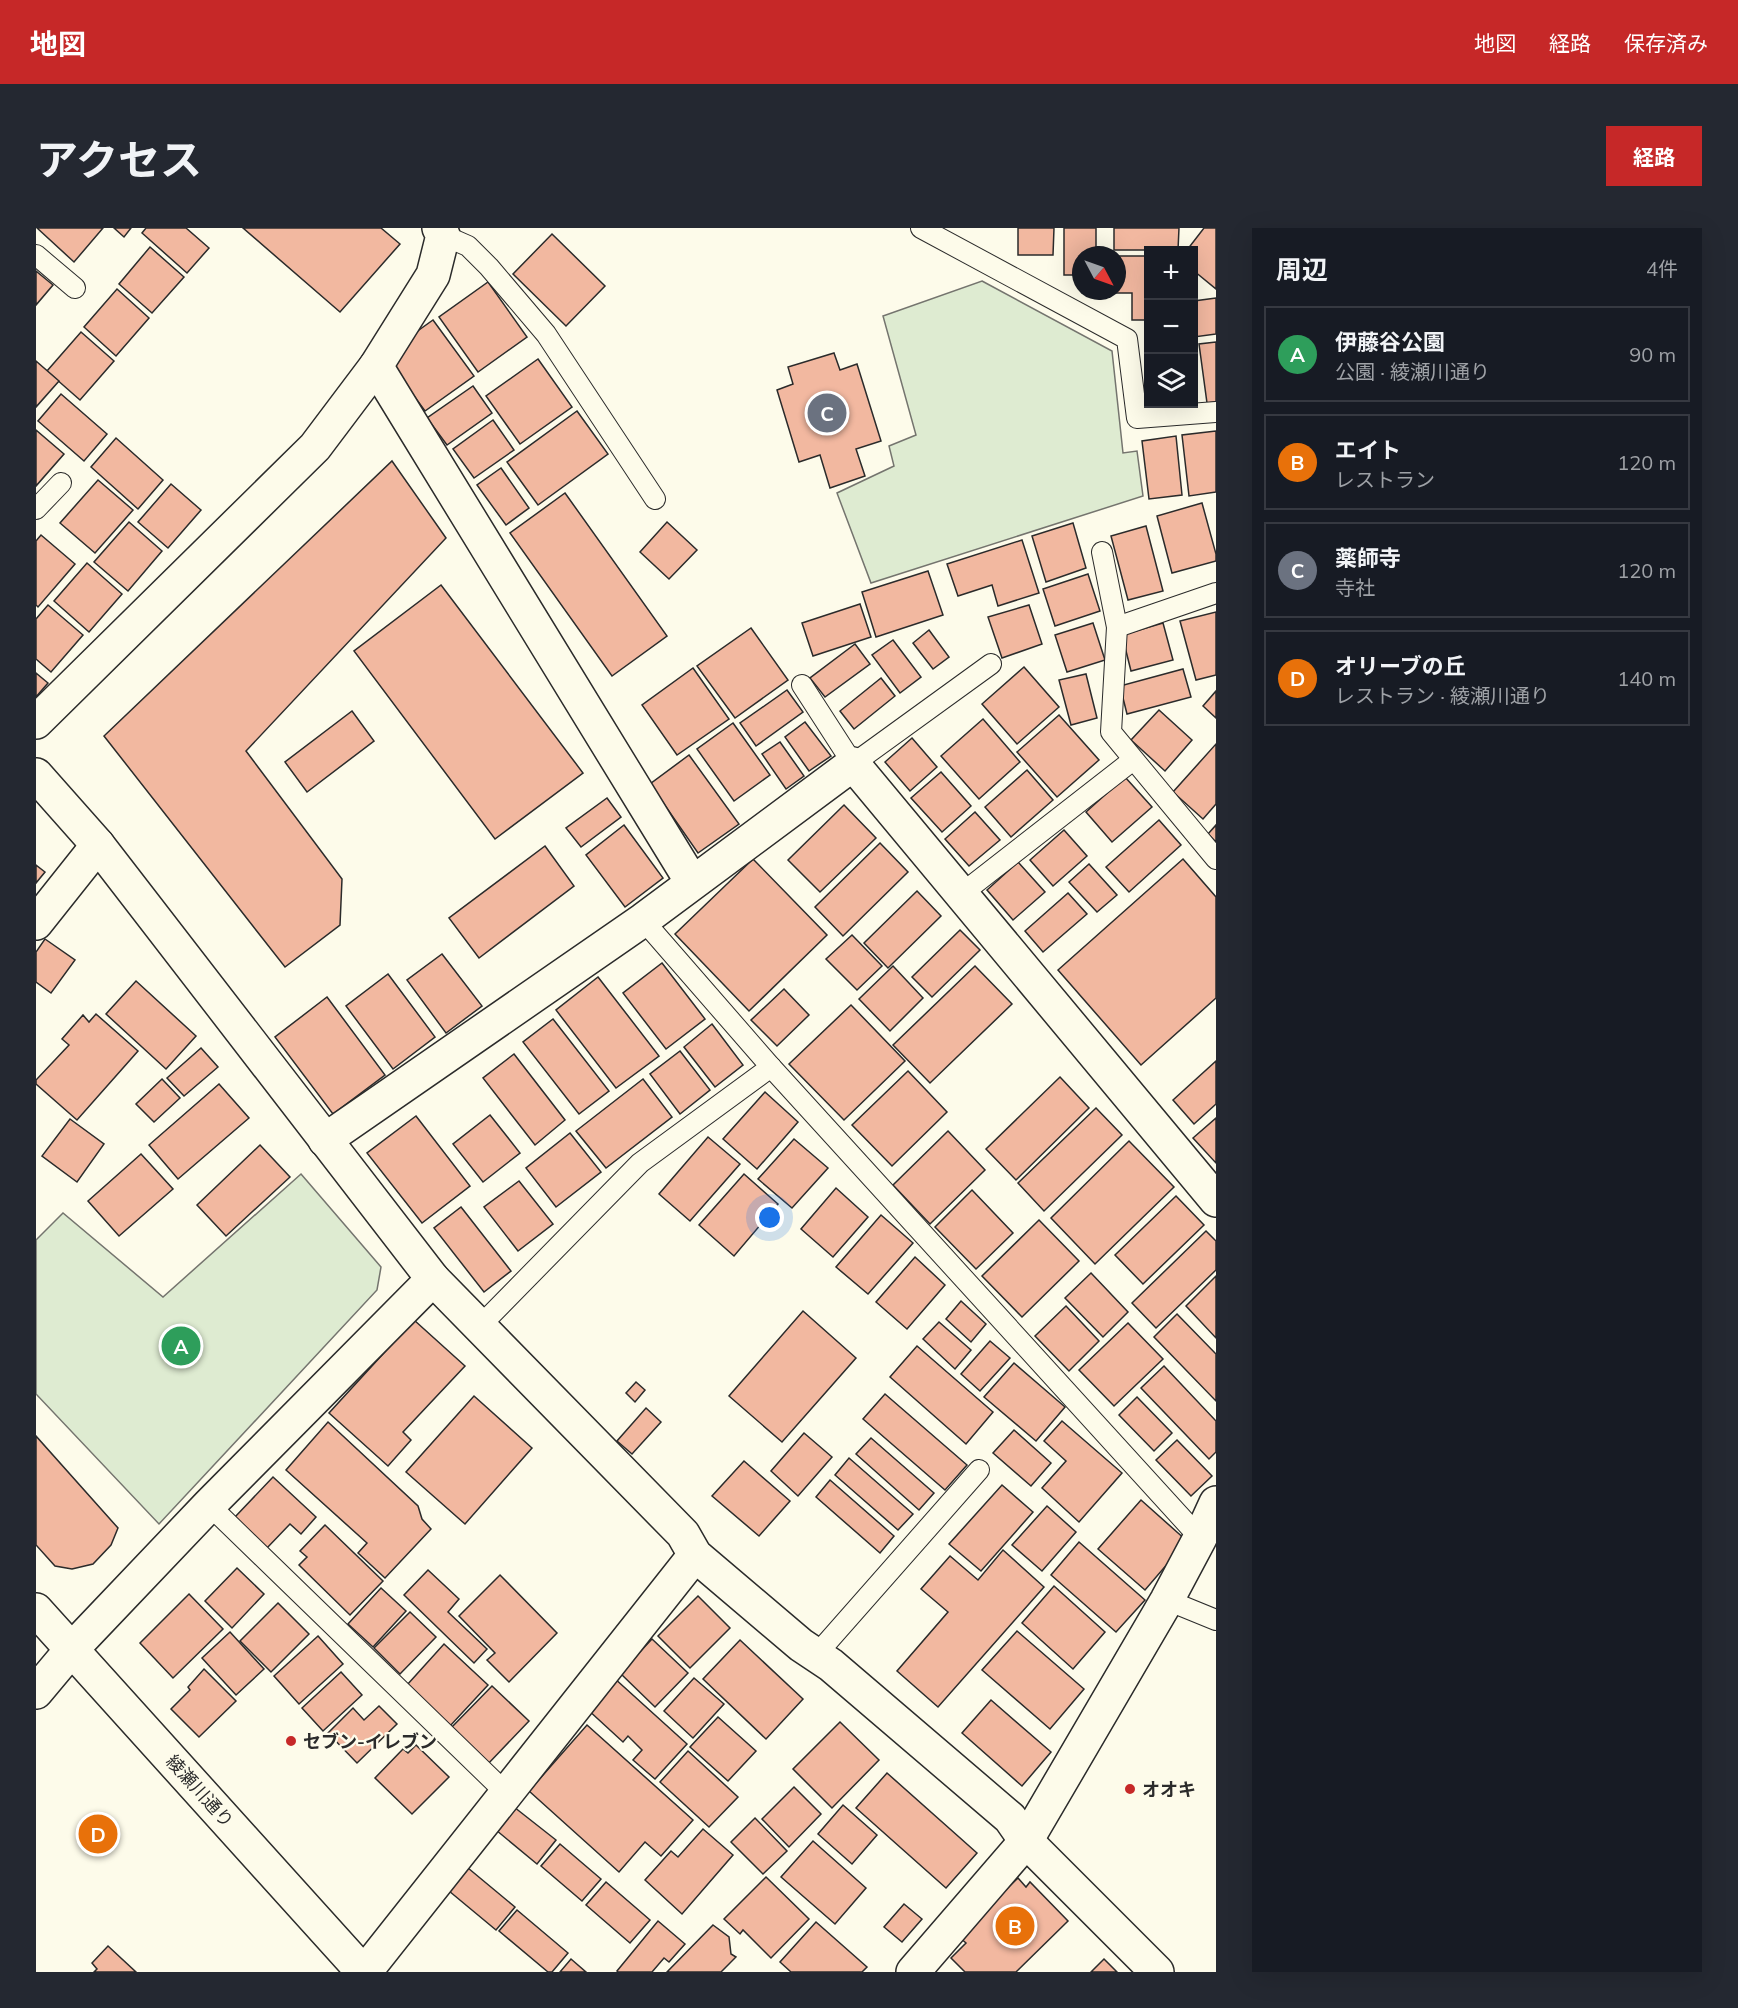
<!DOCTYPE html>
<html lang="ja">
<meta charset="utf-8">
<style>
body{margin:0;font-family:Mulish,"Noto Sans JP",sans-serif;background:#242831;color:#f1f3f6}
.controls{position:absolute;right:18px;top:18px;display:grid;overflow:hidden;border-radius:0px;box-shadow:0 6px 24px #0002}
.controls button{width:54px;height:54px;display:grid;place-items:center;padding:0;border:0;border-bottom:2px solid #363941;background:#171b24;color:#f1f3f6;font:30px sans-serif}
.compass{position:absolute;left:1036px;top:18px;width:54px;height:54px;border-radius:50%;background:#171b24;box-shadow:0 6px 24px #0002;rotate:131deg}
.you{position:absolute;left:734px;top:990px;width:21px;height:21px;margin:-15px;border:4px solid #fff;border-radius:50%;background:#1a73e8;box-shadow:0 0 0 9px #1a73e833}
.badge{display:grid;place-items:center;width:39px;height:39px;border-radius:50%;background:#c62828;color:#fff;font-size:20px;font-weight:700}
.pin{position:absolute;translate:-50% -50%;border:3px solid #fff;box-shadow:0 2px 6px #0006}
.list{margin:0;padding:0;list-style:none}
h2{display:flex;justify-content:space-between;align-items:center;height:78px;margin:0;padding:0 24px;font-size:26px}
h2 small{font-size:20px;font-weight:400;color:#9ea1a6}
.list li{display:grid;grid-template-columns:39px 1fr auto;gap:18px;align-items:center;box-sizing:border-box;height:96px;margin:0 12px 12px;padding:0 12px;border:2px solid #363941;border-radius:0px}
.list b{display:block;font-size:22px;white-space:nowrap}
.list p{margin:0;font-size:20px;white-space:nowrap;color:#9ea1a6}
.list em{font-size:20px;font-style:normal;color:#9ea1a6}
.icon{flex:none;width:33px;height:33px;fill:none;stroke:currentColor;stroke-width:2;stroke-linecap:round;stroke-linejoin:round}
.map{position:relative;flex:none;width:1180px;height:1744px;overflow:hidden;border-radius:0px}
header{display:flex;align-items:center;gap:36px;box-sizing:border-box;height:84px;padding:0 30px;background:#c62828;color:#fff}
header strong{font-size:28px}
nav{display:flex;gap:33px;margin-inline-start:auto;font-size:21px}
.intro{display:flex;align-items:center;justify-content:space-between;box-sizing:border-box;height:144px;padding:0 36px}
h1{margin:0;font-size:42px}
.button{padding:15px 27px;border-radius:0px;background:#c62828;color:#fff;font-size:21px;font-weight:700}
main{display:flex;gap:36px;padding:0 36px}
aside{flex:1;background:#171b24;border-radius:0px;box-shadow:0 6px 24px #0002}
.map>svg:first-child{display:block}
.green{fill:#deebd1;stroke:#74746e;stroke-width:1.5}
.building{fill:#f2b8a0;stroke:#2b2b2b;stroke-width:1.5}
.lines{fill:none;stroke-linecap:round;stroke-linejoin:round}
.lane-casing{stroke:#2b2b2b;stroke-width:22}
.street-casing{stroke:#2b2b2b;stroke-width:36}
.secondary-casing{stroke:#2b2b2b;stroke-width:36}
.lane{stroke:#fdfbea;stroke-width:20}
.street{stroke:#fdfbea;stroke-width:33}
.secondary{stroke:#fdfbea;stroke-width:33}
.poi-dot{fill:#c62828;stroke:#fdfbea;stroke-width:2}
.labels{text-anchor:middle;dominant-baseline:central;stroke-width:4.5;stroke-linejoin:round;paint-order:stroke}
.poi-label{font-size:18px;font-weight:bold;fill:#2b2b2b;stroke:#fdfbea;text-anchor:start}
.street-label{font-size:18px;fill:#2b2b2b;stroke:#fdfbea}
</style>
<header>
<strong>地図</strong>
<nav><a>地図</a><a>経路</a><a>保存済み</a></nav>
</header>
<div class="intro"><h1>アクセス</h1><a class="button">経路</a></div>
<main>
<div class="map">
<svg width="1180" height="1744" viewBox="0 0 1180 1744">
<rect width="100%" height="100%" fill="#fdfbea"/>
<g class="green">
<path d="M946,53L1076,123L1087,225L1101,223L1107,268L835,355L801,265L858,238L853,218L880,207L847,88Z"/>
<path d="M265,946L345,1039L341,1062L123,1296L0,1166V1012L27,985L127,1069Z"/>
</g>
<g class="building">
<path d="M1,0H67L38,34Z"/>
<path d="M78,0H95L88,9Z"/>
<path d="M110,0H150L173,20L151,45L106,5Z"/>
<path d="M207,0H345L364,16L304,84Z"/>
<path d="M982,0H1018L1017,27H982Z"/>
<path d="M1028,0H1060V27H1045V47H1028Z"/>
<path d="M1078,0H1143L1142,22H1078Z"/>
<path d="M1168,0H1180V61L1158,43V22H1151Z"/>
<path d="M516,6L569,58L530,98L477,46Z"/>
<path d="M114,19L148,49L116,85L83,56Z"/>
<path d="M1081,28H1112V109V92H1096V65H1076V63H1081Z"/>
<path d="M0,43L17,57L0,77Z"/>
<path d="M452,54L491,109L442,144L403,89Z"/>
<path d="M81,61L113,90L80,128L48,99Z"/>
<path d="M1180,70V106L1158,109V73Z"/>
<path d="M397,92L438,148L389,183L348,127Z"/>
<path d="M45,104L78,133L44,172L11,143Z"/>
<path d="M1180,114V174L1171,175L1163,116Z"/>
<path d="M798,125L804,142L821,136L845,213L820,221L829,248L794,260L784,227L763,234L741,162L757,156L752,139Z"/>
<path d="M502,131L536,179L484,216L450,168Z"/>
<path d="M0,133L23,153L0,179Z"/>
<path d="M437,158L456,185L411,217L391,190Z"/>
<path d="M25,166L71,206L48,233L2,193Z"/>
<path d="M541,183L572,226L502,277L471,234Z"/>
<path d="M457,192L478,222L438,250L417,221Z"/>
<path d="M0,202L28,226L0,258Z"/>
<path d="M1180,203V264L1153,268L1146,207Z"/>
<path d="M1140,208L1146,267L1113,271L1106,213Z"/>
<path d="M80,210L127,252L102,281L55,239Z"/>
<path d="M356,233L410,310L210,523L306,651L304,697L249,739L68,508Z"/>
<path d="M465,240L493,280L470,297L441,257Z"/>
<path d="M62,252L97,282L59,325L24,295Z"/>
<path d="M135,256L165,282L132,320L102,294Z"/>
<path d="M529,265L631,408L576,448L474,305Z"/>
<path d="M1166,275L1180,326V333L1136,345L1121,288Z"/>
<path d="M93,294L126,323L92,363L58,334Z"/>
<path d="M631,294L661,322L633,351L604,324Z"/>
<path d="M1037,295L1050,340L1010,354L996,308Z"/>
<path d="M1110,298L1127,363L1092,372L1075,308Z"/>
<path d="M5,307L39,336L2,379L0,377V313Z"/>
<path d="M986,312L1003,365L962,378L956,357L922,368L911,336Z"/>
<path d="M51,335L86,366L53,404L18,373Z"/>
<path d="M892,343L907,387L840,409L826,364Z"/>
<path d="M1052,346L1064,383L1019,398L1007,361Z"/>
<path d="M405,357L547,545L459,611L318,423Z"/>
<path d="M824,376L835,409L777,428L766,395Z"/>
<path d="M12,377L47,407L15,444L0,431V391Z"/>
<path d="M993,377L1006,416L966,430L952,389Z"/>
<path d="M1180,384V447L1160,452L1144,393Z"/>
<path d="M1057,395L1069,432L1031,444L1019,407Z"/>
<path d="M1127,395L1137,432L1095,443L1086,407Z"/>
<path d="M715,400L752,452L699,490L661,438Z"/>
<path d="M893,402L913,429L897,441L877,415Z"/>
<path d="M857,412L885,449L864,465L836,427Z"/>
<path d="M819,416L834,436L789,469L774,450Z"/>
<path d="M988,439L1023,479L981,516L946,476Z"/>
<path d="M657,440L693,491L641,527L606,477Z"/>
<path d="M1147,441L1155,469L1091,486L1084,458Z"/>
<path d="M0,445L12,455L0,469Z"/>
<path d="M1050,446L1061,490L1035,497L1023,452Z"/>
<path d="M845,450L859,468L818,501L804,483Z"/>
<path d="M751,462L767,484L720,518L704,495Z"/>
<path d="M1180,463V490L1167,478Z"/>
<path d="M1123,482L1156,512L1129,543L1095,512Z"/>
<path d="M316,483L338,513L271,564L249,534Z"/>
<path d="M1023,487L1063,532L1021,569L981,524Z"/>
<path d="M947,491L984,534L943,571L905,528Z"/>
<path d="M769,494L795,528L773,543L749,509Z"/>
<path d="M697,495L734,547L698,573L661,521Z"/>
<path d="M876,510L901,539L874,563L849,534Z"/>
<path d="M744,514L768,548L750,561L726,526Z"/>
<path d="M1180,516V576L1167,591L1137,564Z"/>
<path d="M653,527L703,596L662,625L614,556Z"/>
<path d="M991,542L1017,572L975,609L949,579Z"/>
<path d="M905,544L935,578L906,604L875,570Z"/>
<path d="M1089,549L1116,579L1076,614L1050,584Z"/>
<path d="M571,570L585,589L545,619L530,600Z"/>
<path d="M808,577L840,610L784,664L752,632Z"/>
<path d="M939,584L964,612L933,638L909,611Z"/>
<path d="M1123,592L1145,617L1093,664L1070,639Z"/>
<path d="M588,597L627,650L589,679L550,627Z"/>
<path d="M1180,597V614L1172,606Z"/>
<path d="M1028,602L1051,628L1017,658L994,632Z"/>
<path d="M844,615L872,644L807,708L779,679Z"/>
<path d="M509,618L538,658L443,730L413,690Z"/>
<path d="M717,631L791,707L713,783L639,706Z"/>
<path d="M1147,631L1180,669V770L1105,837L1022,742Z"/>
<path d="M982,634L1009,664L977,692L951,662Z"/>
<path d="M1053,636L1081,667L1061,684L1033,654Z"/>
<path d="M0,637L9,644L0,655Z"/>
<path d="M881,663L905,688L852,740L828,715Z"/>
<path d="M1032,665L1051,686L1007,724L989,703Z"/>
<path d="M924,702L944,722L896,769L876,749Z"/>
<path d="M816,707L846,738L821,762L790,731Z"/>
<path d="M9,711L39,732L15,765L0,754V724Z"/>
<path d="M406,726L446,778L410,805L371,752Z"/>
<path d="M626,735L669,791L630,821L587,765Z"/>
<path d="M857,738L887,770L854,803L823,771Z"/>
<path d="M939,738L976,776L894,855L857,817Z"/>
<path d="M352,746L399,809L357,841L310,778Z"/>
<path d="M562,749L623,828L580,860L520,782Z"/>
<path d="M100,753L160,808L130,841L70,786Z"/>
<path d="M748,761L773,787L741,818L715,792Z"/>
<path d="M291,769L349,847L297,886L239,809Z"/>
<path d="M815,777L869,833L808,892L753,836Z"/>
<path d="M60,786L102,823L41,892L0,856V852L33,817L26,811L47,787L53,794Z"/>
<path d="M517,791L573,863L543,886L487,814Z"/>
<path d="M676,796L707,837L679,859L648,819Z"/>
<path d="M165,820L182,839L148,868L131,850Z"/>
<path d="M644,823L674,862L644,886L614,846Z"/>
<path d="M478,826L529,892L499,917L447,850Z"/>
<path d="M1180,833V876L1158,896L1137,872Z"/>
<path d="M872,843L911,884L856,938L816,897Z"/>
<path d="M1024,849L1053,880L980,952L950,921Z"/>
<path d="M126,851L144,870L118,894L100,876Z"/>
<path d="M607,851L636,889L570,940L540,903Z"/>
<path d="M183,856L213,890L142,951L113,917Z"/>
<path d="M729,864L762,894L721,941L687,911Z"/>
<path d="M1060,880L1086,907L1008,983L982,955Z"/>
<path d="M454,887L484,925L447,954L417,916Z"/>
<path d="M380,888L434,958L386,995L331,925Z"/>
<path d="M1180,890V935L1157,910Z"/>
<path d="M34,891L68,916L41,954L6,928Z"/>
<path d="M912,903L949,942L894,996L857,957Z"/>
<path d="M534,905L565,944L520,979L490,940Z"/>
<path d="M672,909L704,936L654,993L623,966Z"/>
<path d="M758,911L792,940L756,980L722,951Z"/>
<path d="M1093,913L1138,959L1059,1036L1015,990Z"/>
<path d="M224,917L254,949L190,1008L161,977Z"/>
<path d="M105,926L137,961L83,1008L52,973Z"/>
<path d="M708,946L742,976L698,1028L663,997Z"/>
<path d="M483,953L517,996L482,1023L448,979Z"/>
<path d="M800,960L832,989L797,1029L765,1001Z"/>
<path d="M936,962L977,1005L940,1041L899,999Z"/>
<path d="M1140,968L1168,997L1107,1056L1079,1027Z"/>
<path d="M425,979L475,1043L448,1064L398,1000Z"/>
<path d="M845,987L877,1015L832,1066L800,1039Z"/>
<path d="M1003,992L1043,1033L986,1089L946,1048Z"/>
<path d="M1170,1003L1180,1013V1042L1120,1100L1096,1075Z"/>
<path d="M879,1029L909,1057L871,1101L840,1074Z"/>
<path d="M1055,1045L1092,1084L1067,1109L1029,1070Z"/>
<path d="M1180,1048V1110L1150,1078Z"/>
<path d="M925,1073L950,1096L935,1114L910,1091Z"/>
<path d="M1030,1078L1063,1113L1033,1143L999,1108Z"/>
<path d="M767,1083L820,1130L746,1214L693,1168Z"/>
<path d="M1141,1086L1180,1126V1173L1118,1109Z"/>
<path d="M378,1092L429,1138L367,1204L375,1212L352,1238L293,1185Z"/>
<path d="M903,1094L935,1122L919,1141L887,1111Z"/>
<path d="M1092,1095L1127,1131L1078,1178L1043,1142Z"/>
<path d="M954,1113L974,1130L944,1163L925,1146Z"/>
<path d="M881,1118L957,1184L930,1216L854,1149Z"/>
<path d="M978,1135L1029,1179L1000,1213L948,1169Z"/>
<path d="M1128,1138L1180,1193V1224L1173,1231L1105,1160Z"/>
<path d="M600,1154L609,1162L599,1174L590,1165Z"/>
<path d="M849,1166L931,1237L909,1262L827,1191Z"/>
<path d="M438,1168L496,1220L429,1296L370,1244Z"/>
<path d="M1101,1169L1136,1205L1118,1223L1083,1187Z"/>
<path d="M610,1180L625,1194L596,1226L581,1213Z"/>
<path d="M1026,1193L1086,1245L1043,1294L1006,1260L1030,1233L1008,1213Z"/>
<path d="M292,1194L382,1278L386,1291L395,1301L349,1350L322,1325L331,1315L250,1242Z"/>
<path d="M978,1202L1015,1235L995,1258L957,1225Z"/>
<path d="M768,1205L796,1229L762,1268L735,1243Z"/>
<path d="M0,1208L82,1300L75,1317L57,1336L36,1341L19,1338L0,1317Z"/>
<path d="M835,1210L898,1265L883,1282L820,1226Z"/>
<path d="M1141,1212L1176,1248L1155,1268L1120,1232Z"/>
<path d="M813,1230L877,1286L862,1302L799,1247Z"/>
<path d="M708,1233L754,1273L723,1308L676,1268Z"/>
<path d="M237,1249L280,1289L265,1306L254,1296L231,1320L199,1289Z"/>
<path d="M794,1252L858,1308L844,1325L780,1269Z"/>
<path d="M966,1257L997,1284L945,1343L913,1316Z"/>
<path d="M1105,1272L1151,1313L1109,1362L1062,1321Z"/>
<path d="M1011,1278L1040,1304L1006,1343L976,1317Z"/>
<path d="M289,1297L347,1353L314,1387L263,1337L271,1329L264,1323Z"/>
<path d="M1043,1314L1109,1372L1080,1404L1015,1347Z"/>
<path d="M967,1322L1008,1359L902,1479L861,1443L912,1384L885,1361L914,1328L942,1352Z"/>
<path d="M201,1340L228,1366L196,1400L169,1373Z"/>
<path d="M392,1342L423,1371L412,1384L451,1421L438,1435L368,1367Z"/>
<path d="M464,1347L521,1405L473,1454L451,1432L459,1425L423,1388Z"/>
<path d="M1018,1358L1069,1404L1037,1441L986,1395Z"/>
<path d="M345,1360L370,1383L337,1419L312,1396Z"/>
<path d="M153,1366L187,1401L137,1450L104,1415Z"/>
<path d="M662,1368L694,1400L654,1440L622,1408Z"/>
<path d="M242,1375L273,1406L235,1444L204,1413Z"/>
<path d="M374,1384L400,1409L364,1446L338,1420Z"/>
<path d="M981,1403L1048,1461L1014,1501L946,1442Z"/>
<path d="M194,1404L228,1441L200,1467L166,1430Z"/>
<path d="M282,1408L307,1436L263,1476L238,1448Z"/>
<path d="M616,1411L652,1445L619,1479L584,1445Z"/>
<path d="M704,1412L767,1471L730,1511L667,1451Z"/>
<path d="M408,1416L452,1457L414,1498L371,1457Z"/>
<path d="M168,1441L200,1473L163,1509L135,1481L154,1462L152,1459Z"/>
<path d="M305,1444L326,1467L287,1503L266,1480Z"/>
<path d="M577,1449L651,1516L619,1551L597,1532L606,1522L592,1508L587,1514L550,1480Z"/>
<path d="M658,1450L688,1476L657,1510L628,1483Z"/>
<path d="M456,1458L493,1493L451,1537L414,1501Z"/>
<path d="M955,1472L1015,1524L986,1558L926,1505Z"/>
<path d="M343,1478L361,1496L321,1535L292,1505L317,1480L328,1492Z"/>
<path d="M682,1489L720,1523L692,1553L654,1519Z"/>
<path d="M804,1494L843,1532L796,1580L757,1541Z"/>
<path d="M551,1497L657,1592L625,1628L609,1614L583,1644L493,1563Z"/>
<path d="M380,1517L413,1549L376,1586L339,1550L367,1521L372,1525Z"/>
<path d="M652,1523L702,1569L673,1599L624,1554Z"/>
<path d="M851,1545L941,1625L910,1660L820,1580Z"/>
<path d="M758,1559L785,1586L753,1619L726,1591Z"/>
<path d="M807,1577L841,1607L816,1636L782,1606Z"/>
<path d="M478,1579L520,1612L501,1636L460,1602Z"/>
<path d="M719,1590L751,1623L727,1646L695,1614Z"/>
<path d="M667,1601L697,1627L646,1686L609,1652L635,1623L642,1629Z"/>
<path d="M777,1613L830,1660L799,1696L745,1649Z"/>
<path d="M524,1616L565,1651L546,1673L505,1638Z"/>
<path d="M432,1640L479,1679L460,1702L413,1663Z"/>
<path d="M730,1649L773,1691L735,1730L707,1702L704,1706L688,1691Z"/>
<path d="M982,1650L990,1659L994,1654L1032,1693L980,1744H929L915,1730L930,1715L922,1708Z"/>
<path d="M570,1654L614,1692L594,1715L550,1677Z"/>
<path d="M868,1676L886,1691L866,1714L848,1699Z"/>
<path d="M481,1682L532,1725L516,1744H512L463,1703Z"/>
<path d="M622,1693L649,1716L633,1734L628,1730L616,1744H582L581,1743Z"/>
<path d="M780,1694L831,1739L826,1744H755L744,1734Z"/>
<path d="M677,1697L693,1709L695,1726L700,1729L685,1744H631Z"/>
<path d="M72,1718L100,1744H58L61,1741L56,1735Z"/>
<path d="M535,1731L550,1744H524Z"/>
<path d="M1068,1731L1081,1744H1055Z"/>
</g>
<g class="lines">
<g class="lane-casing">
<g id="lane">
<path d="M885,0L1091,111L1101,190L1180,184"/>
<path d="M407,7L432,18L453,39L510,106L619,271"/>
<path d="M0,27L39,60"/>
<path d="M0,281L25,255"/>
<path d="M1066,324L1081,399L1075,504L1180,631"/>
<path d="M1081,399L1180,365"/>
<path d="M766,457L817,536L955,436"/>
<path d="M924,667L1097,532"/>
<path d="M607,692L735,839L1164,1310"/>
<path d="M444,1098L604,935L735,839"/>
<path d="M173,1277L469,1564"/>
<path d="M1131,1372L1180,1392"/>
<path d="M780,1427L943,1242"/>
</g>
</g>
<g class="street-casing">
<g id="street">
<path d="M340,138L656,654"/>
<path d="M0,494L279,219L340,138L397,47L407,7L403,0"/>
<path d="M0,547L62,617L397,1051L647,1306L659,1327L765,1417L795,1437L974,1590L990,1613L1121,1744"/>
<path d="M0,695L62,617"/>
<path d="M289,912L607,692L817,536L1180,972"/>
<path d="M329,1744L659,1327"/>
<path d="M877,1744L990,1613L1131,1372L1164,1310L1180,1275"/>
</g>
</g>
<g class="secondary-casing">
<g id="secondary">
<path d="M0,1382L327,1744"/>
<path d="M0,1464L36,1421L173,1277L397,1051"/>
</g>
</g>
<use href="#lane" class="lane"/>
<use href="#street" class="street"/>
<use href="#secondary" class="secondary"/>
</g>
<g class="poi-dot">
<circle cx="255" cy="1513" r="6"/>
<circle cx="1094" cy="1561" r="6"/>
</g>
<g class="labels">
<g class="poi-label">
<text x="267" y="1513">セブン-イレブン</text>
<text x="1106" y="1561">オオキ</text>
</g>
<g class="street-label">
<text transform="translate(164 1563) rotate(48)">綾瀬川通り</text>
</g>
</g>
</svg>
<div class="controls">
<button>+</button>
<button>−</button>
<button><svg class="icon" aria-label="layers" viewBox="0 0 24 24"><path d="M12 4l9 5-9 5-9-5zM3 14l9 5 9-5"/></svg></button>
</div>
<svg class="compass" viewBox="-18 -18 36 36"><path d="M0-13l5 13h-10z" fill="#e53935"/><path d="M0 13l5-13h-10z" fill="#9ea1a6"/></svg>
<div class="you"></div>
<div class="pin badge" style="left:145px;top:1118px;background:#2e9e5b">A</div>
<div class="pin badge" style="left:979px;top:1698px;background:#e8710a">B</div>
<div class="pin badge" style="left:791px;top:185px;background:#6b7280">C</div>
<div class="pin badge" style="left:62px;top:1606px;background:#e8710a">D</div>
</div>
<aside>
<h2>周辺<small>4件</small></h2>
<ul class="list">
<li><span class="badge" style="background:#2e9e5b">A</span><div><b>伊藤谷公園</b><p>公園 · 綾瀬川通り</p></div><em>90 m</em></li>
<li><span class="badge" style="background:#e8710a">B</span><div><b>エイト</b><p>レストラン</p></div><em>120 m</em></li>
<li><span class="badge" style="background:#6b7280">C</span><div><b>薬師寺</b><p>寺社</p></div><em>120 m</em></li>
<li><span class="badge" style="background:#e8710a">D</span><div><b>オリーブの丘</b><p>レストラン · 綾瀬川通り</p></div><em>140 m</em></li>
</ul>
</aside>
</main>
